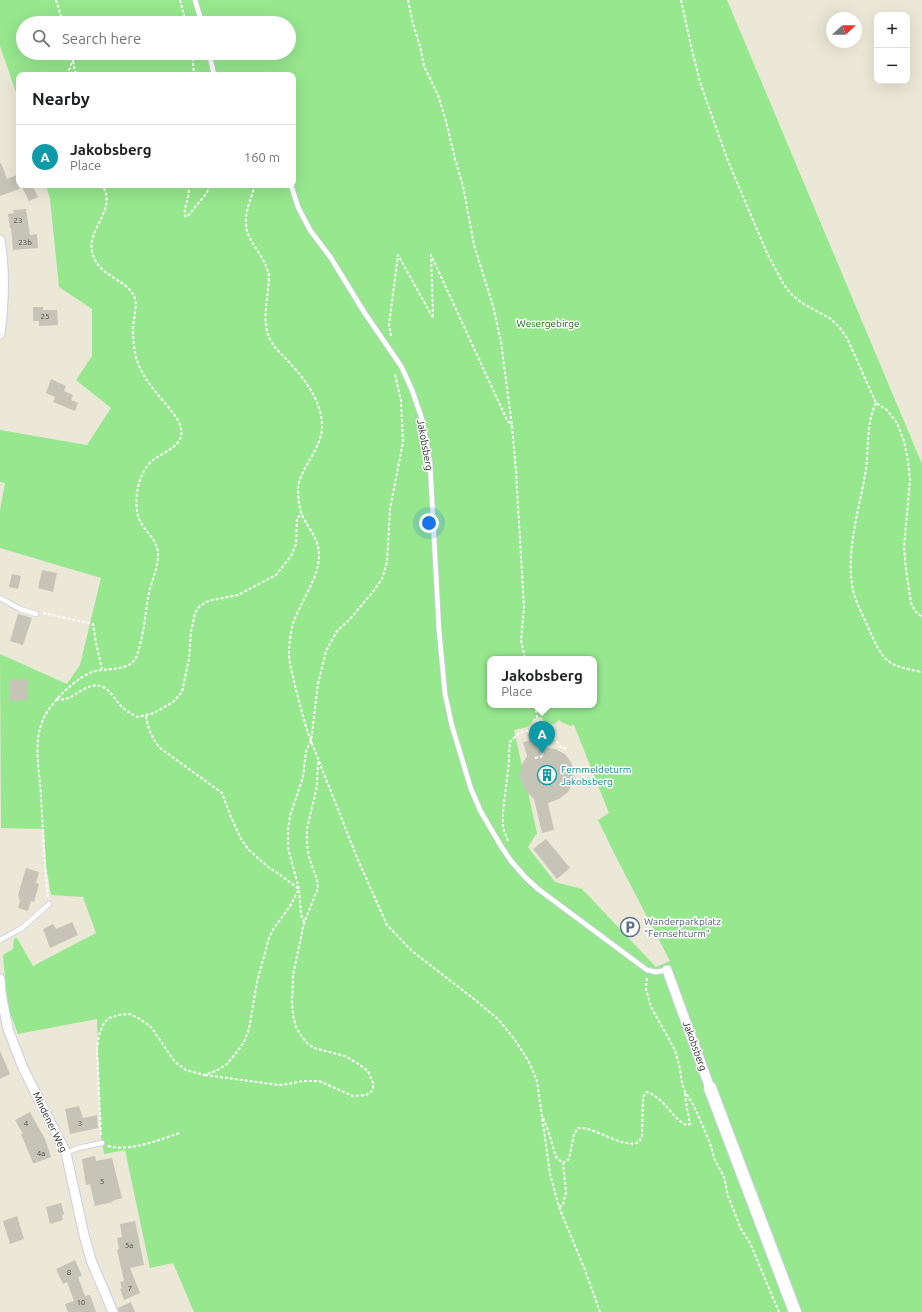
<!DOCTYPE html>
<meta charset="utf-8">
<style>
body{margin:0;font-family:Ubuntu,sans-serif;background:#f2f2f2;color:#202124}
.controls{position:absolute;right:12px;top:12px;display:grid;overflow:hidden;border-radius:8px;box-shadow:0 4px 16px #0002}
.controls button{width:36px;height:36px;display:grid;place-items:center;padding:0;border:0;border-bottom:1px solid #e0e0e0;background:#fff;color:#202124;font:20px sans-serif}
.compass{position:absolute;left:826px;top:12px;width:36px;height:36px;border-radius:50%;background:#fff;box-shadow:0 4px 16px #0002;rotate:68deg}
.you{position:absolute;left:429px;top:523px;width:14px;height:14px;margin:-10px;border:3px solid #fff;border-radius:50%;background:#1a73e8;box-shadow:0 0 0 6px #1a73e833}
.badge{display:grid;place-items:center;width:26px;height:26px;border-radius:50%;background:#1a73e8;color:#fff;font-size:13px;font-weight:700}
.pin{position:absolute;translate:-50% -33px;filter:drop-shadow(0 1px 2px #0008)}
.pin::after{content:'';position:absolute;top:21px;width:14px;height:12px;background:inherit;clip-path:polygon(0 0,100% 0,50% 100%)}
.popup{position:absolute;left:487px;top:656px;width:110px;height:52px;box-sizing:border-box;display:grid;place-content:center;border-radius:8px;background:#fff;filter:drop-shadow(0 1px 3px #0005);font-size:13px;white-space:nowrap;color:#757577}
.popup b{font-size:15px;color:#202124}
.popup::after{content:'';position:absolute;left:50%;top:100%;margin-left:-8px;border:8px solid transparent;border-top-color:#fff}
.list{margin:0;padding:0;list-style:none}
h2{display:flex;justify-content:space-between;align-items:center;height:52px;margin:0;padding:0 16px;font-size:17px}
h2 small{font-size:13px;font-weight:400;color:#757577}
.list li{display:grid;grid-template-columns:26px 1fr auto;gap:12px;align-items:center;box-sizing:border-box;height:64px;padding:0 16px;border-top:1px solid #e0e0e0}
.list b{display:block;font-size:15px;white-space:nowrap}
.list p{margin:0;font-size:13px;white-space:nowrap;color:#757577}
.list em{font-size:13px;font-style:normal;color:#757577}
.icon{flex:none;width:22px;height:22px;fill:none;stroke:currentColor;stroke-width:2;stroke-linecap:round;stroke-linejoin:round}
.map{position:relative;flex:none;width:922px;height:1312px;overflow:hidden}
.search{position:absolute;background:#fff;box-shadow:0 4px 16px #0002;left:16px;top:16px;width:280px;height:44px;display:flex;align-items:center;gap:10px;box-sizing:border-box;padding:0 14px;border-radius:22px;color:#757577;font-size:15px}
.panel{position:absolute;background:#fff;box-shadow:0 4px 16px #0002;left:16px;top:72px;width:280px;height:116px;border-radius:8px}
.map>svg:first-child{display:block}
.green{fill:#96e78e;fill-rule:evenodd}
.building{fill:#c6c4b7}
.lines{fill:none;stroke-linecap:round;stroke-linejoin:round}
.lane-casing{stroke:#cecce2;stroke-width:6}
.street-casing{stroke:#cecce2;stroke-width:11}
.secondary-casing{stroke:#cecce2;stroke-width:14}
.path{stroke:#fff;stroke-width:2;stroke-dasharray:3 2;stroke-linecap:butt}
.lane{stroke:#fff;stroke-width:4.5}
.street{stroke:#fff;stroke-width:9}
.secondary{stroke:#fff;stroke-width:12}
.labels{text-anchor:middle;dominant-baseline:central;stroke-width:3;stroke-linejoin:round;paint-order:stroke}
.number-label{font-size:8px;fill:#4f4e4b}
.park-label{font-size:10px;fill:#146718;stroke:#fff}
.street-label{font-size:10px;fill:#272727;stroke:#fff}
.culture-label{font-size:10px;fill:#0d838f;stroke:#fff;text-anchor:start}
.service-label{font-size:10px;fill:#4e5e75;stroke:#fff;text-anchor:start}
</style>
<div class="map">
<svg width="922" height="1312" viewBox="0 0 922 1312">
<rect width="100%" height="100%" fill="#ebe8d7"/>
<path class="green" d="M0,0H727L922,464V1312H194L173,1263L150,1268L125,1150L104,1154L101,1137L97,1019L18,1034L10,1013L6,991L3,955L13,949L14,939L17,938L33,966L96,933L83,897L51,895L46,866L44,829L1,828L0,654L67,684L80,665L101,578L0,548V510L5,483L0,482V430L87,445L111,408L76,380L92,356V309L59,287L50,199L46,185H293V75H19V101L0,46ZM23,23H289V53H23ZM490,659H594V705H490ZM541,717L544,721L554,724L559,720L563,723H565L566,725L568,724L569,726L574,725L609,813L598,820L615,855L670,961L656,967L582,889L555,882L528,847L537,833L514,730C522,728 532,728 533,719Z"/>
<g class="building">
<path d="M0,163H1L7,179L19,174V189L0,196Z"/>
<path d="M21,185H32L38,197L29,201Z"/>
<path d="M26,209L30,235L37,234L38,248L13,250L11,228H10L8,214L14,213L13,210Z"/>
<path d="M33,307H43V310H57L58,325L39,326V321H33Z"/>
<path d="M51,379L66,386L64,391L73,395L71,400L78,403L75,411L53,402L55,397L46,393Z"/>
<path d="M42,570L57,573L53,592L38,588Z"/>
<path d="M12,574L21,576L18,589L9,587Z"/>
<path d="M18,614L32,618L23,645L10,641Z"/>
<path d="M27,679L28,700L10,701L9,680Z"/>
<path d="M538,732L541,747L555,749L565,754L571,762L574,772L573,783L568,792L559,799L548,803L554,830L542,833L534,799L525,790L520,777L521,766L527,756L523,742L529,741L528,734Z"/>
<path d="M546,839L570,868L557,879L533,849Z"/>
<path d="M26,868L39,872L36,883L39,884L34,902L31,901L28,911L18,908L20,901L18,895Z"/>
<path d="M72,922L78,935L50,948L43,929L53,924L56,929Z"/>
<path d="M0,1051L10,1074L0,1079Z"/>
<path d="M79,1106L83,1118L97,1115L98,1128L70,1134L65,1109Z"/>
<path d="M30,1112L45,1139L51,1157L35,1163H33L21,1134H23L15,1120Z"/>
<path d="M95,1156L96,1161L112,1158L122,1198L112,1201L113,1202L95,1206L90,1184L86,1185L82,1159Z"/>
<path d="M61,1203L64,1214L62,1215L63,1220L50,1224L46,1207Z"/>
<path d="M17,1216L24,1239L10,1244L3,1221Z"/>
<path d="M135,1221L144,1265L130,1268L140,1293L124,1300L120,1289L122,1288L120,1282L124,1281L117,1250L119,1249L117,1238L122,1237L120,1224Z"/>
<path d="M75,1260L82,1276L78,1277L85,1296L90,1295L96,1312H68L65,1304L74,1301L67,1282L63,1284L56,1269Z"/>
<path d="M131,1302L135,1312H119L118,1308Z"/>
</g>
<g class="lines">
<g class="lane-casing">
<g id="lane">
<path d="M195,0L202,23"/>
<path d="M209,53L214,75"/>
<path d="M291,185L298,207L310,230L331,258L364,312L401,366L412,390L422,419L430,463L439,630L445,694L452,726L471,789L481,812L501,846L511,861L526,878L538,889L647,970L656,972L667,970"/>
<path d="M0,598L20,609L36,614"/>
<path d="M0,940L22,928L49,904"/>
<path d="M66,1153L78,1148L102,1143"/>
</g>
</g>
<g class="street-casing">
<g id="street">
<path d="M0,240C5,270 4,303 0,334"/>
<path d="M667,970L710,1088"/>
<path d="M0,979L1,994L8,1029L23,1068L66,1153L84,1235L91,1260L113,1312"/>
</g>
</g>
<g class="secondary-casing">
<path id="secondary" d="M710,1088L795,1312"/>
</g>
<g class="path">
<path d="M56,0L63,23"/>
<path d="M180,0L186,23"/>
<path d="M408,0L413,24L420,46L424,66L438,95L446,121L455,159L463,186L474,245L493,306L501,342L512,426L516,471L524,608L521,640L525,659"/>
<path d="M681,0L691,46L700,82L708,105L728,161L767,253L784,285L792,295L802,303L831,319L839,327L847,338L876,403L887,410L897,423L904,441L908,461L910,480L904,547L906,570L911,603L915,611L922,617"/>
<path d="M192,53L194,75"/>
<path d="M73,61L76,75"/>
<path d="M67,75L73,60L70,53"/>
<path d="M188,185C191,198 183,206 185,216L187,217L206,194L211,185"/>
<path d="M255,185C252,197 245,210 246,223C246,242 264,254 268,272C270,277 268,284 268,290C266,308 262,327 272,343C276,350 283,355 288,361C304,378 321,400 322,424C323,449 301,465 298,488C298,496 299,508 302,515C309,530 319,538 319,556C319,577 301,601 294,621C291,630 289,643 289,653C289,664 293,675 295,686C300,704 304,723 311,741L358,860L387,925L412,951L474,999L499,1020L515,1040L528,1060L537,1081L550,1174L559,1207L585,1270L600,1312"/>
<path d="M391,336L389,325L398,255L433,318L431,255L507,420L512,426"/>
<path d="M876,403C866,423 869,447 866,469C860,508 845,550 853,590C856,603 863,615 868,627C883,661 885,665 922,672"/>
<path d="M43,613L93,624L96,643L102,669"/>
<path d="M56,699C73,704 85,679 103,687C110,690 115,699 120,705C125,710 131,714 138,717L154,713L173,702L182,692L189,659L191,632L195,613L199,607L206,602L213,600L238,595L276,575L291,556L296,544L297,518L302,514"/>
<path d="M535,705L539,728"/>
<path d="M146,716C148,729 152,738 160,748L222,793L231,817L241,839L249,850L268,867L279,874L299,889L301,915L304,922"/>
<path d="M535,758L543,756L536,729"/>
<path d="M508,841L503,828V812L509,762V752L510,742L519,733L547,726L561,748H568"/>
<path d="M48,897C44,863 43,831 41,797C40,773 33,746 42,722C48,705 74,679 92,672C106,667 131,673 137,655C144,635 145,614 149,593C152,579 159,566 158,552C156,540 149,535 143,526C133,513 136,491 141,477C144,470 149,462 156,458C171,448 189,443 178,420C164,399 143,383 136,357C134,348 133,339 133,330C133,318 139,304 133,294C122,277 97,276 92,251C87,229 118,209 102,185"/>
<path d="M647,978L646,989L651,1007L675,1050L680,1069L682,1083L685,1092L694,1106L710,1143L714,1158L724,1177L728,1196L741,1229L750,1243L779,1312"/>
<path d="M205,1075L279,1085L288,1084L303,1081H319L353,1096L366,1095L371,1092L373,1088V1083L368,1071L357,1063L345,1056L314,1048L308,1044L302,1037L296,1027L293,1015L292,1002L293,975L300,942L304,923L318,888L317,880L309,857L307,844V829L317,786L318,762"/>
<path d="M543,1118L548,1130L556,1157L563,1163L569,1159L574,1134L578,1128C594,1126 624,1150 639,1142L642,1136L643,1097L647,1092C664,1097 676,1124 688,1125L690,1124L686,1102L685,1093"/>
<path d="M101,1135L97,1049L99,1035L104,1023L109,1018L119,1015L130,1014L140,1019L151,1027L175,1062L186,1070L204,1075L216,1071L227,1064L236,1053L244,1042L249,1029L257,982L269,938L274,928L290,906L299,889L288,848V829L290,816L303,777L306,751L311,741L318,684L326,651L337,631L349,620L372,593L382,579L387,562L390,509L403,442L401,401L395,374"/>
<path d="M108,1146C131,1152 158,1140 180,1133"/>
<path d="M559,1207L563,1205L566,1192L563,1163"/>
</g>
<use href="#lane" class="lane"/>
<use href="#street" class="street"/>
<use href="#secondary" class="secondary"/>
</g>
<defs>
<g id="building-ring" transform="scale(1)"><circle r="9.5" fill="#fff" stroke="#0f9aa8" stroke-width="1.5"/><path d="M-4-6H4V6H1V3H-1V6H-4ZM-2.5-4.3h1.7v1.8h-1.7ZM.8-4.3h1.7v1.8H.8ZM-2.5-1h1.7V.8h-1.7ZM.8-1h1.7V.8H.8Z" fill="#0f9aa8"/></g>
<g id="parking-ring" transform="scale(1)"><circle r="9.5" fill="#fff" stroke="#5c6f8a" stroke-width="1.5"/><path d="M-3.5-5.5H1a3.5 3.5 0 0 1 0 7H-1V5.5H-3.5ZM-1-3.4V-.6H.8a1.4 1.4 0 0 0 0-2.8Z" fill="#5c6f8a"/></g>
</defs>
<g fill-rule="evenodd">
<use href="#building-ring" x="547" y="775"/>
<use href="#parking-ring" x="630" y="927"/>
</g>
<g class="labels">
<g class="number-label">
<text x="18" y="220">23</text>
<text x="25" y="242">23b</text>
<text x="45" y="316">25</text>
<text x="26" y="1123">4</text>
<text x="80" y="1123">3</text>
<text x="41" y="1153">4a</text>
<text x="102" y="1181">5</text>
<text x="129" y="1245">5a</text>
<text x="69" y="1272">8</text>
<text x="130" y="1288">7</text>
<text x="81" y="1302">10</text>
</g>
<g class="park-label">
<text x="548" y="323">Wesergebirge</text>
</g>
<g class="street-label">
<text transform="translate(425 445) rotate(80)">Jakobsberg</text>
<text transform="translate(695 1046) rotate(70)">Jakobsberg</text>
<text transform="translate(50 1122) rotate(64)">Mindener Weg</text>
</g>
<g class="culture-label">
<text x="561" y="769">Fernmeldeturm<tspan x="561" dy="12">Jakobsberg</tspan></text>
</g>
<g class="service-label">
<text x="644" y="921">Wanderparkplatz<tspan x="644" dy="12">"Fernsehturm"</tspan></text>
</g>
</g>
</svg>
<div class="controls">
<button>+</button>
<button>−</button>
</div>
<svg class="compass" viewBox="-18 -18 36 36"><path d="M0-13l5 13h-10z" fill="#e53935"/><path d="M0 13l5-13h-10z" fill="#757577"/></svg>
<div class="you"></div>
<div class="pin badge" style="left:542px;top:754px;background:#0f9aa8">A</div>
<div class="popup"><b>Jakobsberg</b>Place</div>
<div class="search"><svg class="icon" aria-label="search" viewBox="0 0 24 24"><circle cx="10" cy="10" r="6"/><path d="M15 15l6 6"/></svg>Search here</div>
<section class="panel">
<h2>Nearby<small></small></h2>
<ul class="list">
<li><span class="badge" style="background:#0f9aa8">A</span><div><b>Jakobsberg</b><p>Place</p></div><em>160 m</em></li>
</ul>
</section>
</div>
